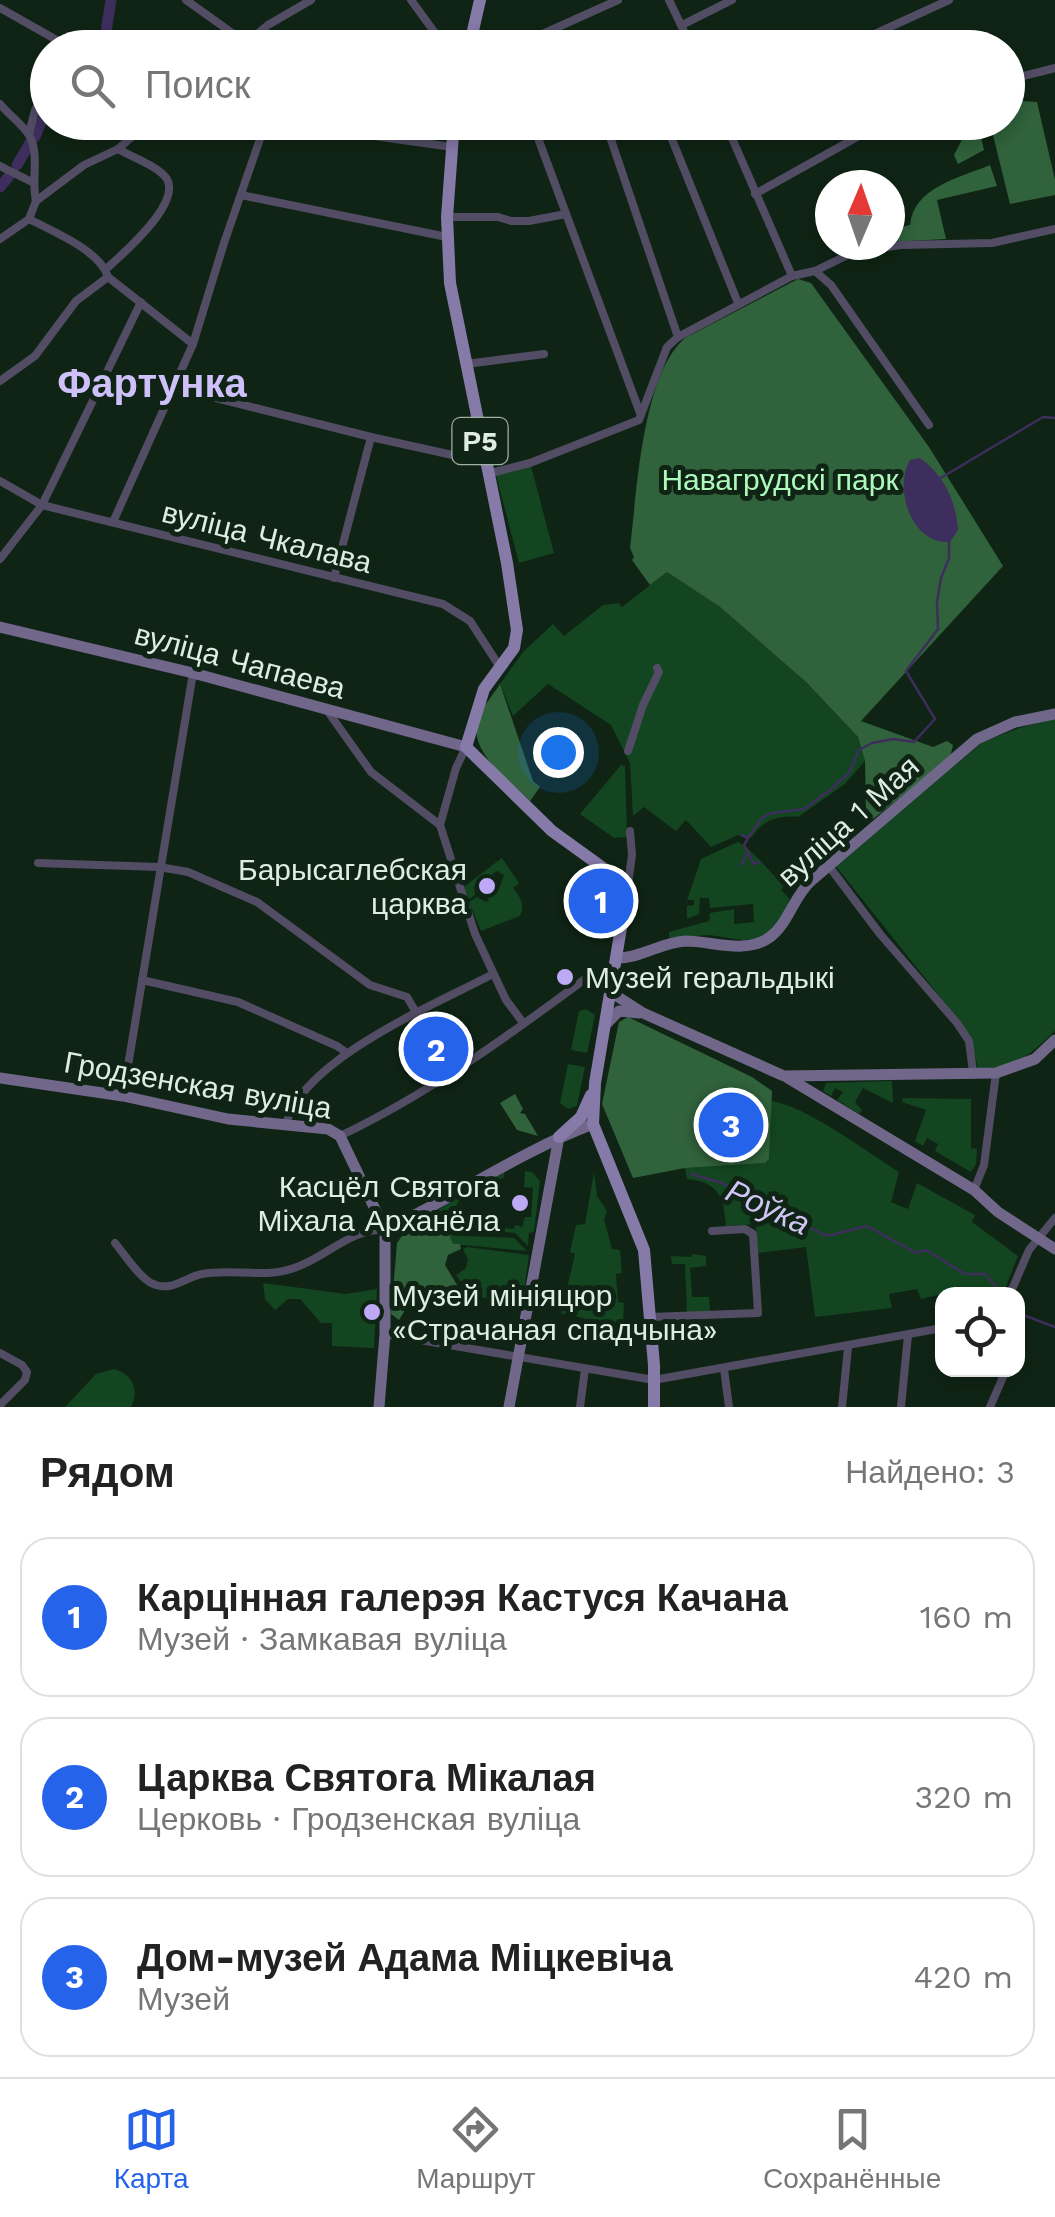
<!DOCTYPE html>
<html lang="ru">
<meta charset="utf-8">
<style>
body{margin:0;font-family:"Work Sans",sans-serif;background:#f6f6f6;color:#222}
.controls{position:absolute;right:30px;bottom:30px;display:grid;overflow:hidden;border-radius:20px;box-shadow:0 5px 15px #0003}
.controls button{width:90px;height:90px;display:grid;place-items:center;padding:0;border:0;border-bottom:2px solid #e0e0e0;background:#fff;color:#222;font:50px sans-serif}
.compass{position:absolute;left:815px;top:170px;width:90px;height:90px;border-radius:50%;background:#fff;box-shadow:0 5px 15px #0003;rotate:2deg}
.you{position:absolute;left:558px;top:752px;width:35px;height:35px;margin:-25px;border:8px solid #fff;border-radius:50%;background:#1a73e8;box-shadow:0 0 0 15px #1a73e833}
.badge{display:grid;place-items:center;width:65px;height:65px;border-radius:50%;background:#2563eb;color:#fff;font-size:32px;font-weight:700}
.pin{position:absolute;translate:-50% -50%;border:5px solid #fff;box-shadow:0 2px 10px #0006}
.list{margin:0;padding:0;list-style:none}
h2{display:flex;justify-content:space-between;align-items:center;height:130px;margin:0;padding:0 40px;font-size:42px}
h2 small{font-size:32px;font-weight:400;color:#767676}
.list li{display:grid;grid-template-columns:65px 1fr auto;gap:30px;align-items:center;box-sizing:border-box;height:160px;margin:0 20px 20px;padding:0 20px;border:2px solid #e0e0e0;border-radius:30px}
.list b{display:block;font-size:38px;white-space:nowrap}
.list p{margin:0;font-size:32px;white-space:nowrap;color:#767676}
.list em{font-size:32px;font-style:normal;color:#767676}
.icon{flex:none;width:55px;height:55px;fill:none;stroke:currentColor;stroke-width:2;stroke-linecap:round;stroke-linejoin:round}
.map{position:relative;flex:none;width:1055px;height:1407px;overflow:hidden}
.search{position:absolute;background:#fff;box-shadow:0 5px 15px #0003;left:30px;right:30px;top:30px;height:110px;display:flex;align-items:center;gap:25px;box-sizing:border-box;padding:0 35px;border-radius:55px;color:#767676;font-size:38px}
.sheet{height:670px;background:#fff}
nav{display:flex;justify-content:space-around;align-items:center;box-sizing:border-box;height:140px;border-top:2px solid #e0e0e0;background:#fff;font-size:28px;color:#767676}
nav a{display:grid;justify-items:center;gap:5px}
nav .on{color:#2563eb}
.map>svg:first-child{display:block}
.green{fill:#124520}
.forest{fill:#30623b}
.water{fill:#3d2e5e}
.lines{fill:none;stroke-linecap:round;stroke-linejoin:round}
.stream{stroke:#3d2e5e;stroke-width:2.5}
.river{stroke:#3d2e5e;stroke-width:11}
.street{stroke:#524d64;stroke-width:8}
.secondary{stroke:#70678b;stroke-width:11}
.primary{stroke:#867aa9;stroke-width:12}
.poi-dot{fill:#bda9f5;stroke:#0f2414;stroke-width:4}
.labels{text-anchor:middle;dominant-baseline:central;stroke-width:10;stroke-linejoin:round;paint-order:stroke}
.shield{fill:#0f2414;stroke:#a1b0a4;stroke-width:2.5}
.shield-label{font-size:28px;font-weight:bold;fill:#dfece1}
.park-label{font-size:30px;fill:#adf9bb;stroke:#0f2414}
.street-label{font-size:30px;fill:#dfece1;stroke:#0f2414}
.poi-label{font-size:30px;fill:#dfece1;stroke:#0f2414;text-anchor:end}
.water-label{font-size:32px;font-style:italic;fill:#d1c5f6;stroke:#0f2414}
.district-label{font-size:40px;font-weight:bold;fill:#cec0f9;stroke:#0f2414}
</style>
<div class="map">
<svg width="1055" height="1407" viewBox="0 0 1055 1407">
<rect width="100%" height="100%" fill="#0f2414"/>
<g class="green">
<path d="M531,466L554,553L519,563L496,475Z"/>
<path d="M667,572L720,607L806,682L858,737L865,761L845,784L798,817C778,815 763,820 752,837L738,835L711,847L686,820L676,831L644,807L633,816L630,763L611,725L548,684L513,716L500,684L523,652L553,624L564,636L603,605L619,603L622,607Z"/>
<path d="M1055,719V1031C1028,1057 1016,1067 978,1069L972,1042L960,1022L835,865L983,742L1019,728Z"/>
<path d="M621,765L625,766L627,837L614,838L580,814Z"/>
<path d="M738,842C752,849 772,874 784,886L781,890L790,899L775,929L760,938L743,940L709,935L669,938V932L709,921L710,913L734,909V924L754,922L753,904L710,908L709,898H700L699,914L687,919V906L694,905V900H687L701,859Z"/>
<path d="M502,858L519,883L513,888C521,898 525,904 520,916L481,931L469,902L477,897L486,902L489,900L487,897L500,886L504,875L497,871L474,887L475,895L468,900L462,888Z"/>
<path d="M586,1009L595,1015L587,1053L571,1050L579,1011Z"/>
<path d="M434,1014L458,1053L451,1056L437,1033L429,1034L422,1042L436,1066L432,1069L408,1030Z"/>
<path d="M568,1064L585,1067L577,1106L568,1109L560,1103Z"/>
<path d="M892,1081L893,1103L863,1088L855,1102L862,1110L859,1114L837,1100L843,1092L835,1088L831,1096L823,1091L826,1083Z"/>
<path d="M903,1098L971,1099V1148L977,1149L976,1164L971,1172L935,1151L938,1144L927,1138L923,1146L915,1141L926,1110L902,1102Z"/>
<path d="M771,1101C805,1105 867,1152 899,1172L891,1202L908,1209L917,1183L975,1215L972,1222L1018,1256L1003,1294H942L921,1299L917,1289L889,1294L892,1308L815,1317L806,1247L758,1253L756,1224L726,1226C724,1198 719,1182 687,1179L685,1168L765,1163L769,1159Z"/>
<path d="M525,1171L532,1172L540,1181L534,1232L529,1233L528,1246L515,1233L503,1232V1228L514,1229L515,1225L522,1227L525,1217H531L533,1188L524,1187Z"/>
<path d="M594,1172L597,1196L607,1211L604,1219L612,1249L620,1250L622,1273L616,1274L618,1302L624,1303L622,1340L590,1334L591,1320L561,1313L575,1254L570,1252L576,1225L585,1224Z"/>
<path d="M504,1173V1177L457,1203L456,1218L464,1219L463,1236L514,1238L527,1251L453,1244L439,1209Z"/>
<path d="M467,1247L529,1255L523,1299L519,1304L470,1295L456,1275L466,1268L468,1259L463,1249Z"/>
<path d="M692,1254L706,1256V1266L690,1268L692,1297H709L710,1311L687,1313L685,1264H672L671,1256L691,1257Z"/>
<path d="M263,1283L346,1294L377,1289L374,1348L332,1346V1323H321L300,1299H288L275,1310L265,1299Z"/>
<path d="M114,1369C132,1374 140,1390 131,1407H65L96,1374Z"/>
</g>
<g class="forest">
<path d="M1008,100L1037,102L1055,180V195L1010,204L990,123L1008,122Z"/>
<path d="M979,128L984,150L958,164L954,155L967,130Z"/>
<path d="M990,165L997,186L937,200L946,239L890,242V230L910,225C914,187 959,178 990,165Z"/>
<path d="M798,279L811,283L929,447L1003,566L861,721L933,747L947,741L953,745L950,758L873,819L866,814L865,761L858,737L806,682L720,607L667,572L650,585L632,560L634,557L630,548C637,492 642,375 685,338Z"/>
<path d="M500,684L533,781L540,787L530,801C509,780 467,752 478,718C483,706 493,695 500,684Z"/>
<path d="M628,1017L752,1077L772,1091L769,1159L765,1163L685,1168L633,1178L602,1104L619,1022Z"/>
<path d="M515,1094L523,1109L520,1113L525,1114L538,1136L517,1130L500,1103Z"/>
<path d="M440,1211L453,1244H460L461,1249L448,1255L445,1265L462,1293L424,1288L411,1301L399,1320L391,1314L397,1243L409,1226Z"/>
</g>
<path class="water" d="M920,458C944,475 956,501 958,530L950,542C912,545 893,489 910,460Z"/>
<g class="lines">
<g class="stream">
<path d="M939,479L1043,417L1055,418"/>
<path d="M741,835L748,838L762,818L772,813L804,809L829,791L849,773L859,750L872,743L893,739L914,742L935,719L906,671L938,629L937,602L941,578L949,558V539"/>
<path d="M747,840L744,845L754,864L759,862"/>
<path d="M741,865L747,854"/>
<path d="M691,1174L722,1183L745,1198L780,1207L788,1217L827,1236L867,1226L916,1253L926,1250L965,1274H985L1003,1294"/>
<path d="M1018,1313L1055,1327"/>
</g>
<g class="river">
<path d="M95,48L105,38L111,0"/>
<path d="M35,137L48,105"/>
<path d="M17,165L30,143"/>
<path d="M0,187L10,175"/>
</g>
<g class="street">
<path d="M186,0L242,40L321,48"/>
<path d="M411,0L446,48"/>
<path d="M669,0L692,48"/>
<path d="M0,8L62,43L64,48"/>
<path d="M682,25L732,0"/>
<path d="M240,48L268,25L311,0"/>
<path d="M526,48L538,36L618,0"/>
<path d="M656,48L688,38"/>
<path d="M844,48L949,0"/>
<path d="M1008,80L1055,68"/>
<path d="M0,104C9,115 22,124 29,135C40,153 31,181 36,201"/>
<path d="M532,122L640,413"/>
<path d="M605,122L678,337"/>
<path d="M665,122L738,303"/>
<path d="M725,122L792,276L815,271L831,285L929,425"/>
<path d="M454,126L474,122"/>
<path d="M29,134L35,110L48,86"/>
<path d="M0,166L32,182"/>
<path d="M755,194L884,122"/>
<path d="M241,195L447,237"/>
<path d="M447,217H498L511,221H529L566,214"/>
<path d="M29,219C52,231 101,251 108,277L193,344"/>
<path d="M0,239L29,219L36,201L84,165L118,149L149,122"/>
<path d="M106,269C123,254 181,204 167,179C158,166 132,157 118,149"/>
<path d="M815,271L852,253L900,245L992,243L1055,229"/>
<path d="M466,364L544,354"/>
<path d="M0,381L35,356L76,301L108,277"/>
<path d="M176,388L371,437L484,462"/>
<path d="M487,474L530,463L639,420L667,347L678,337L792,276"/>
<path d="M0,481L42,505L443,604L470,621L500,667"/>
<path d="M113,522L193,344L224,243L261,136L282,123L452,147"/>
<path d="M0,559L42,505L141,302"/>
<path d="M334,578L371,437"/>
<path d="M326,709L371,772L440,825"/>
<path d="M466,747L456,768L440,825L475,934L506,1000L521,1020"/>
<path d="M628,751L643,705L659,672L657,668"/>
<path d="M38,863L159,867L188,872L257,902L370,985L407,997L417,1014"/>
<path d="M828,865L880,934L957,1023L969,1041L973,1072"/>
<path d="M626,898L632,855L630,831"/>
<path d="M142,980L238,1002L337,1046L347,1053"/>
<path d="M123,1096L193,673"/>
<path d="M286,1124C303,1059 436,1004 493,974"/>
<path d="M340,1136C428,1094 507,1037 585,979L592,987L606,974"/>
<path d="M974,1190L984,1165L996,1073"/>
<path d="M115,1243C125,1255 138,1276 151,1283C171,1293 183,1278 202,1274C233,1268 263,1279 294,1268C326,1258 350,1228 385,1230"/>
<path d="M1010,1294L1029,1250L1055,1218"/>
<path d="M650,1317L758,1313L753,1234L745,1229L712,1231"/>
<path d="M385,1334L654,1380L942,1328"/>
<path d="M0,1353L22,1365L27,1372L25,1380L0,1405"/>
<path d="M724,1369L729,1407"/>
<path d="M580,1407L585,1369"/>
<path d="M842,1407L848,1348"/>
<path d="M901,1407L908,1335"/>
<path d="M990,1407L1006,1370"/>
</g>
<g class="secondary">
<path d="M0,627L193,673L466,747"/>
<path d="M618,958C641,958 662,942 686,941C712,941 746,955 770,937C788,924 794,896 811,881L977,739L1015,722L1055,714"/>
<path d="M612,993L643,1013L784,1076L996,1073L1035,1059L1055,1040"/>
<path d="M607,1023L619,1011L639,1013"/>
<path d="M0,1078L123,1096L228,1119L328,1129L340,1136L385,1230V1334L379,1407"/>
<path d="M788,1078L974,1190L998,1212L1055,1249"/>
<path d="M385,1230C455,1197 521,1151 593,1124"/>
<path d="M509,1407L559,1137"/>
</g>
<g class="primary">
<path d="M469,48L480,0"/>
<path d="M454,122L447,217L450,283L507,563L517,630L514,648L484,689L466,747L552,831L606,870L626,898L595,1083L593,1124L644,1250L654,1365V1407"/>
<path d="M559,1137L581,1117L591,1095"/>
</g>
</g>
<g class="poi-dot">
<circle cx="487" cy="886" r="10"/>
<circle cx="565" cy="977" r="10"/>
<circle cx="520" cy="1203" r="10"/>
<circle cx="372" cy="1312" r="10"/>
</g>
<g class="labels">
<rect class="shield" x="452.5" y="418" width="55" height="46" rx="8"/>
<g class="shield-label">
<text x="480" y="441">Р5</text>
</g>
<g class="park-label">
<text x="780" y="479">Навагрудскі парк</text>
</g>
<g class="street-label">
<text transform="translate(267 537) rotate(14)">вуліца Чкалава</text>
<text transform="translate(240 661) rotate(15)">вуліца Чапаева</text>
<text transform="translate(848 821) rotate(-42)">вуліца 1 Мая</text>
<text transform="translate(198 1085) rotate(10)">Гродзенская вуліца</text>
</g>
<g class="poi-label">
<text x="467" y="869">Барысаглебская<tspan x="467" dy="34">царква</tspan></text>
<text x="585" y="977" text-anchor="start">Музей геральдыкі</text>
<text x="500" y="1186">Касцёл Святога<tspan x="500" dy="34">Міхала Арханёла</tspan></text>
<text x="392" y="1295" text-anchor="start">Музей мініяцюр<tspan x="392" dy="34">«Страчаная спадчына»</tspan></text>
</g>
<g class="water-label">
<text transform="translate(768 1207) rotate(25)">Роўка</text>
</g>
<g class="district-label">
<text x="152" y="383">Фартунка</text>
</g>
</g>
</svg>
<div class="controls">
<button><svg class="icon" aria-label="locate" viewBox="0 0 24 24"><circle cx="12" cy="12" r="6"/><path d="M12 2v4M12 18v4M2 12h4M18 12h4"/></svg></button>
</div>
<svg class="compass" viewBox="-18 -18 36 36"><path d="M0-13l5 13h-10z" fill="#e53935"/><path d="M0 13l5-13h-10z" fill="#767676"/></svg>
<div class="you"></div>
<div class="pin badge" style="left:601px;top:901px">1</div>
<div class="pin badge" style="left:436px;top:1049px">2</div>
<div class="pin badge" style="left:731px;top:1125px">3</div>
<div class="search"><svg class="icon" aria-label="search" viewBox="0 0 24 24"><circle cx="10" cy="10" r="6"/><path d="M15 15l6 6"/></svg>Поиск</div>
</div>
<section class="sheet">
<h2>Рядом<small>Найдено: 3</small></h2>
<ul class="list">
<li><span class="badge">1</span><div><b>Карцінная галерэя Кастуся Качана</b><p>Музей · Замкавая вуліца</p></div><em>160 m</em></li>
<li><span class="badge">2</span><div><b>Царква Святога Мікалая</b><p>Церковь · Гродзенская вуліца</p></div><em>320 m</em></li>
<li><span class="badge">3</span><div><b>Дом-музей Адама Міцкевіча</b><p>Музей</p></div><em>420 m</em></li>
</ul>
</section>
<nav>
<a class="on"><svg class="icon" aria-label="map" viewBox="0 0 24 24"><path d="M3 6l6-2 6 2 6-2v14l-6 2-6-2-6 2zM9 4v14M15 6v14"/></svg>Карта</a>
<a><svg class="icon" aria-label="directions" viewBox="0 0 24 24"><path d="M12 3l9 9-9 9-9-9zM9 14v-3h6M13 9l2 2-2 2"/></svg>Маршрут</a>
<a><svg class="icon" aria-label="saved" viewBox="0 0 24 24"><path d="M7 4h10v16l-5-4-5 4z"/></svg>Сохранённые</a>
</nav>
